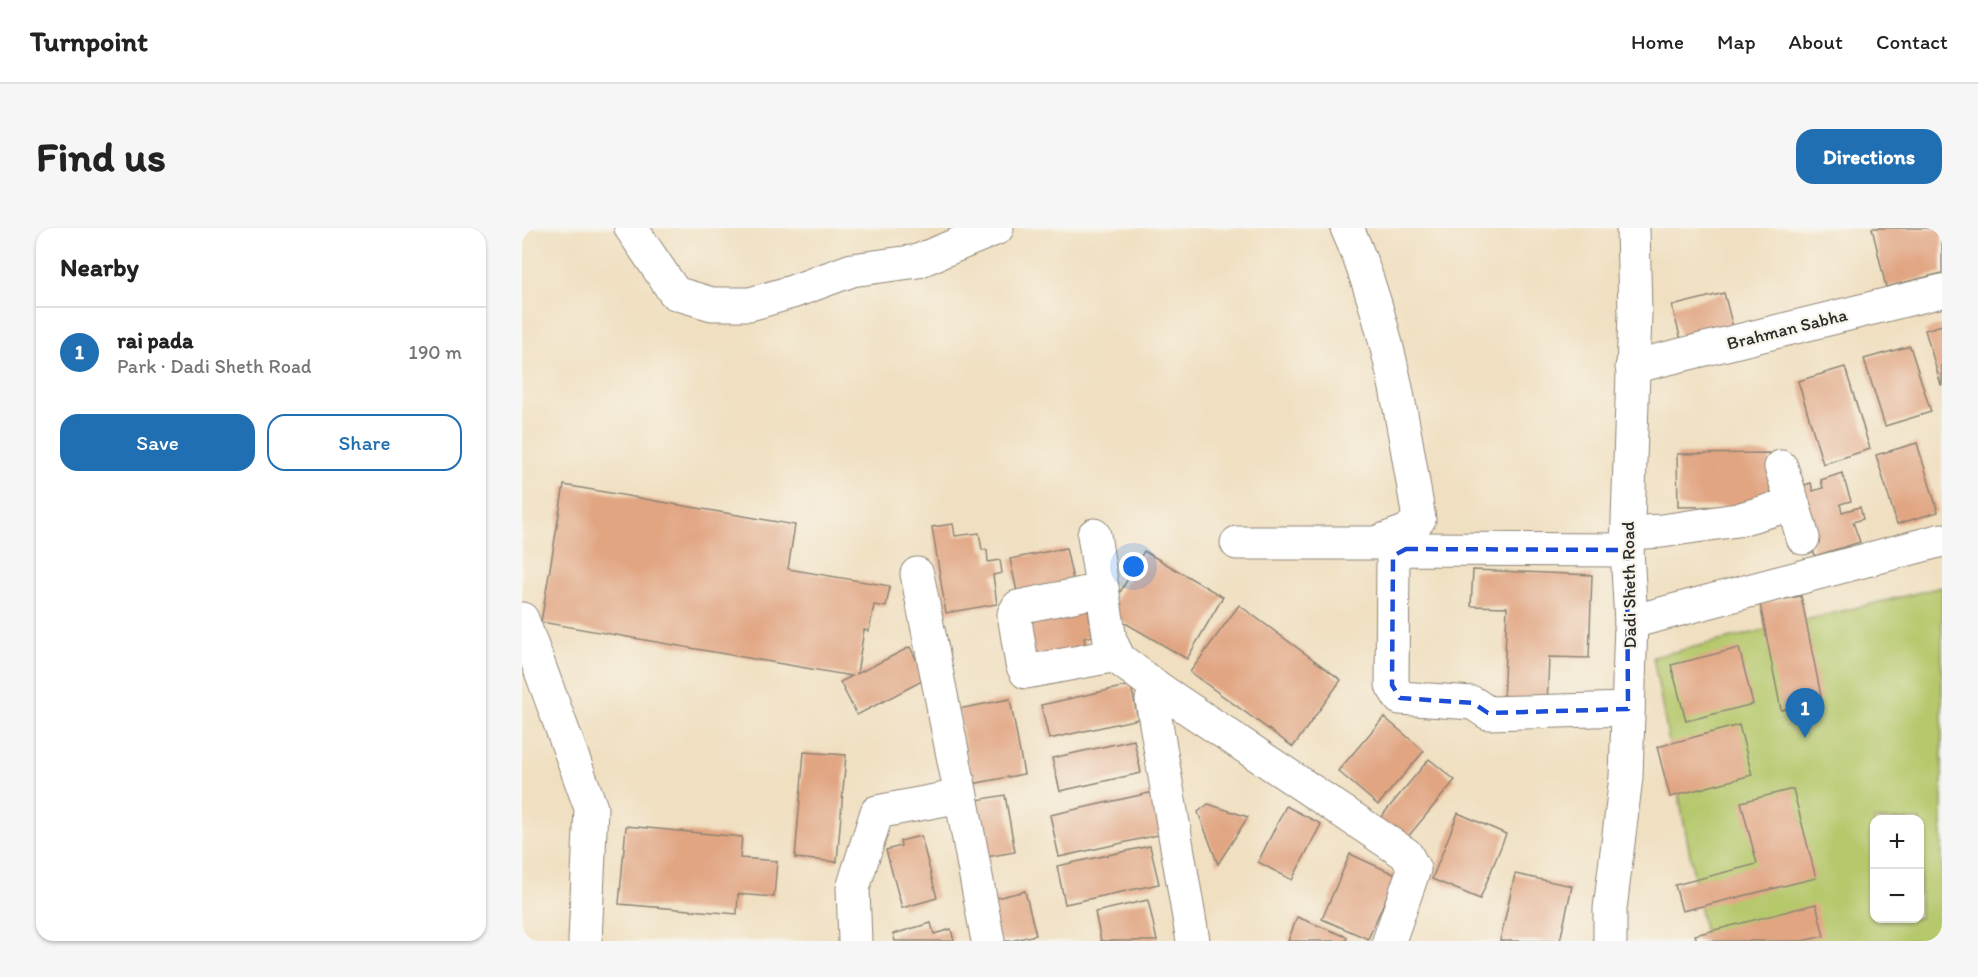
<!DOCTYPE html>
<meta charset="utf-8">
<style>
body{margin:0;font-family:Itim,sans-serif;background:#f6f6f6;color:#222}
.controls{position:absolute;right:18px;bottom:18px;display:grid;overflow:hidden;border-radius:12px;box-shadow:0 2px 4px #0004}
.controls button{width:54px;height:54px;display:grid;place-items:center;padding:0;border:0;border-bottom:2px solid #e0e0e0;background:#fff;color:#222;font:30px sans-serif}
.you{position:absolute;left:612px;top:339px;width:21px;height:21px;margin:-15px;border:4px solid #fff;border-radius:50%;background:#1a73e8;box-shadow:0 0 0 9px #1a73e833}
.badge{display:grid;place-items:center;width:39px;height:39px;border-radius:50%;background:#1f6fb2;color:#fff;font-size:20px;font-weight:700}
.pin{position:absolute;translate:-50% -50px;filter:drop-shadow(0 2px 3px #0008)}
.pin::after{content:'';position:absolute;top:32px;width:21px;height:18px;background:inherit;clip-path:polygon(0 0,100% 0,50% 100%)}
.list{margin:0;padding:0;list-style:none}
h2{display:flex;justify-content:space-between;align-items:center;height:78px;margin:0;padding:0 24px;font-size:26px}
h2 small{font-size:20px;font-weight:400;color:#767676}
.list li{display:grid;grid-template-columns:39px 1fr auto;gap:18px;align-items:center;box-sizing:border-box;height:90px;padding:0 24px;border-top:2px solid #e0e0e0}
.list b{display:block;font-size:22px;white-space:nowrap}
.list p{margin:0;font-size:20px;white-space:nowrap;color:#767676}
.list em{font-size:20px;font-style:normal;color:#767676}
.actions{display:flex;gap:12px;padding:18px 24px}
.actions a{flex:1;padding:14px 0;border:2px solid #1f6fb2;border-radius:18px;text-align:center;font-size:21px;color:#1f6fb2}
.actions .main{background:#1f6fb2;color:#fff}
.map{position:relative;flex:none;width:1420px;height:713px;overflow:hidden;border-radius:18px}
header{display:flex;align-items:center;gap:36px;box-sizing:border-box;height:84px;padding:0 30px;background:#fff;border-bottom:2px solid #e0e0e0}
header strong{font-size:28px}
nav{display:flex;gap:33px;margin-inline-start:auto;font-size:21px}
.intro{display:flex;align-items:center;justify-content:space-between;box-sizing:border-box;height:144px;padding:0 36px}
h1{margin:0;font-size:42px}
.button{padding:15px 27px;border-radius:18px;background:#1f6fb2;color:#fff;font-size:21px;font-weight:700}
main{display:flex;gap:36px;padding:0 36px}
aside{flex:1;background:#fff;border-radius:18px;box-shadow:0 2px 4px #0004}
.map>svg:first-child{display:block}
.green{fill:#b5c86c;stroke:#707a4c;stroke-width:1.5;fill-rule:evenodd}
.building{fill:#e1a582}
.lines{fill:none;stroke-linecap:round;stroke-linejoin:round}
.minor-casing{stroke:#8e8576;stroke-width:35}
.minor{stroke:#fff;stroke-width:33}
.marked{fill:none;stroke:#1d4ed8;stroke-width:4.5;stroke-dasharray:12 8;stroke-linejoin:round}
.labels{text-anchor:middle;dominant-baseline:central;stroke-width:4.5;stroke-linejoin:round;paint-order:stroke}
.street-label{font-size:18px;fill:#2b2b2b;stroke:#f7f3e8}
</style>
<header>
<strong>Turnpoint</strong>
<nav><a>Home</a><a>Map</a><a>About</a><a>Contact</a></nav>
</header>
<div class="intro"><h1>Find us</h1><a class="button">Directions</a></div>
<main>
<aside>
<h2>Nearby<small></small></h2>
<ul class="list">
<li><span class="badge">1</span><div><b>rai pada</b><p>Park · Dadi Sheth Road</p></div><em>190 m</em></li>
</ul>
<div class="actions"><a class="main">Save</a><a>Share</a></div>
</aside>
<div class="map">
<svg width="1420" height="713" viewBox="0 0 1420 713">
<rect width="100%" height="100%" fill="#f7f3e8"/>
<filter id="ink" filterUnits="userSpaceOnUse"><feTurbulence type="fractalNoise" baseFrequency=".0167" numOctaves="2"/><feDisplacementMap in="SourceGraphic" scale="12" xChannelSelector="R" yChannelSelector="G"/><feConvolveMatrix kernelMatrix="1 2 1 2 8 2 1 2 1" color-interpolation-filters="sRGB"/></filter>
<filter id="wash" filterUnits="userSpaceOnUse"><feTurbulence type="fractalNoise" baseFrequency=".008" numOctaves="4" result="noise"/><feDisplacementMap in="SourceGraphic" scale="24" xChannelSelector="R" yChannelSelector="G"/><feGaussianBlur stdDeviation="1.35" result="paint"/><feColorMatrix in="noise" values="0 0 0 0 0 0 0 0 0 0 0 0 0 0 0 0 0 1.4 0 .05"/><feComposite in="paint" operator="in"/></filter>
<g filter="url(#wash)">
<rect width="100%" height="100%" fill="#f0dfc0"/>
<path class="green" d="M1420,359V713H1184L1131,429ZM1352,592H1398V690H1352Z"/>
<g id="blocks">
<g class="building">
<path d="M1350,0H1420V45L1364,59Z"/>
<path d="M1202,65L1211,99L1159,112L1150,78Z"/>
<path d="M1420,97V157H1419L1403,102Z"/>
<path d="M1388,118L1409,184L1363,198L1342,131Z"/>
<path d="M1323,139L1348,221L1301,236L1276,153Z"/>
<path d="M1395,215L1416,284L1375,296L1354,227Z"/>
<path d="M1248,225L1249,278L1156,279L1155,226Z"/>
<path d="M1320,245L1329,273L1318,276L1320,284L1338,279L1341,291L1331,294L1338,314L1293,328L1272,260L1289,255L1291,263L1301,260L1299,252Z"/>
<path d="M42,257L273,297L266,341L368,358L364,379L352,377L347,403L342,402L335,446L388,419L404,451L335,487L318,454L330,448L19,394Z"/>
<path d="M431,296L433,308L457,305L460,322H465L466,334L478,332L480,345L471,347L475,376L424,385L410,299Z"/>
<path d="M544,320L551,352L495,364L488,331Z"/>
<path d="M622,323L701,369L665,431L586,385Z"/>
<path d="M951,342L1070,347L1067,430L1027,429L1025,478L981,476L985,379L949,378Z"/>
<path d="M1279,368L1300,473L1259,482L1238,376Z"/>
<path d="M565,375L571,408L562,410L566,430L511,439L502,387Z"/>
<path d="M717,377L819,452L771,519L668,444Z"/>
<path d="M1217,420L1231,476L1164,493L1149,437Z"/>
<path d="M609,457L616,491L527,511L519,477Z"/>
<path d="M488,471L502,546L450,556L436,481Z"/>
<path d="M862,489L902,523L856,577L816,543Z"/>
<path d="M1217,497L1230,547L1148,569L1135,519Z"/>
<path d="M612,512L619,545L538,563L530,530Z"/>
<path d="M282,524L324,527L315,634L273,630Z"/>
<path d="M907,531L933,552L880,616L854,595Z"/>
<path d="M1271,561L1294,650L1160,683L1153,657L1235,636L1219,574Z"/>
<path d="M632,564L641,606L537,629L528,587Z"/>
<path d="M483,567L493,624L459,630L449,573Z"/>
<path d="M686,576L726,589L696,636L676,584Z"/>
<path d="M764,578L799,596L770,652L736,634Z"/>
<path d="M936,585L984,606L958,671L910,651Z"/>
<path d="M104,598L220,609L218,630L255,633L252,669L216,666L215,686L97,676Z"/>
<path d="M399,608L415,670L380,680L364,622L379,618L378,613Z"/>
<path d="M628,618L637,656L543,676L535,638Z"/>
<path d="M828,626L874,647L846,711L800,691Z"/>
<path d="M993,646L1050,658L1038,713H978Z"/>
<path d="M503,663L514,707L488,713H471L462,673Z"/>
<path d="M626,672L635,713H579L573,684Z"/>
<path d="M1294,676L1302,708L1280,713H1175L1173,707Z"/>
<path d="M775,689L825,709L824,713H766Z"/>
<path d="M409,695L412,706L429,701L432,713H373L371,706Z"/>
</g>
</g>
</g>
<g filter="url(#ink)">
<use href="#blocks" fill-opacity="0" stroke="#8e8576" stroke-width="1.5"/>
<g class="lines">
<g class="minor-casing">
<g id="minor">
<path d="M109,0L153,65L190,76H228L270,64L330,42L396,33L475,0"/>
<path d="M1110,139L1420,63"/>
<path d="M1271,276L1281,310"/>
<path d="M1106,305L1140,303L1215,292L1271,276L1259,239"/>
<path d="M572,307L588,412L597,431L640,463"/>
<path d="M715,315H853L886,303L897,291C881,193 866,91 825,0"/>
<path d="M1105,322L884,321L871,328L870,457L878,470L951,475L966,485L1106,481"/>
<path d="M395,346L439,568"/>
<path d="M580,362L496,379L492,386L500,436L504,444L595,427"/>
<path d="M0,391L69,580L63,713"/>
<path d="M1109,394L1420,312"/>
<path d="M333,713L331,660L355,584L439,568L466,713"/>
<path d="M671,713L630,472L640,463L884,626L892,641L867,713"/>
<path d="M1088,713V681L1104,549L1109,394L1105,322L1113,85L1111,0"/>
</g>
</g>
<use href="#minor" class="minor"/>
</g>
</g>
<path class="marked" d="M884,321L1105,322L1106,481L966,485L951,475L878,470L870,457L871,328Z"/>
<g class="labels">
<g class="street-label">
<text transform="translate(1265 101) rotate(-14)">Brahman Sabha</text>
<text transform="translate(1107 357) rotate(-91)">Dadi Sheth Road</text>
</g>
</g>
</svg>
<div class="controls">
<button>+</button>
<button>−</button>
</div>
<div class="you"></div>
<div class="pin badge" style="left:1283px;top:510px">1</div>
</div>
</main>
